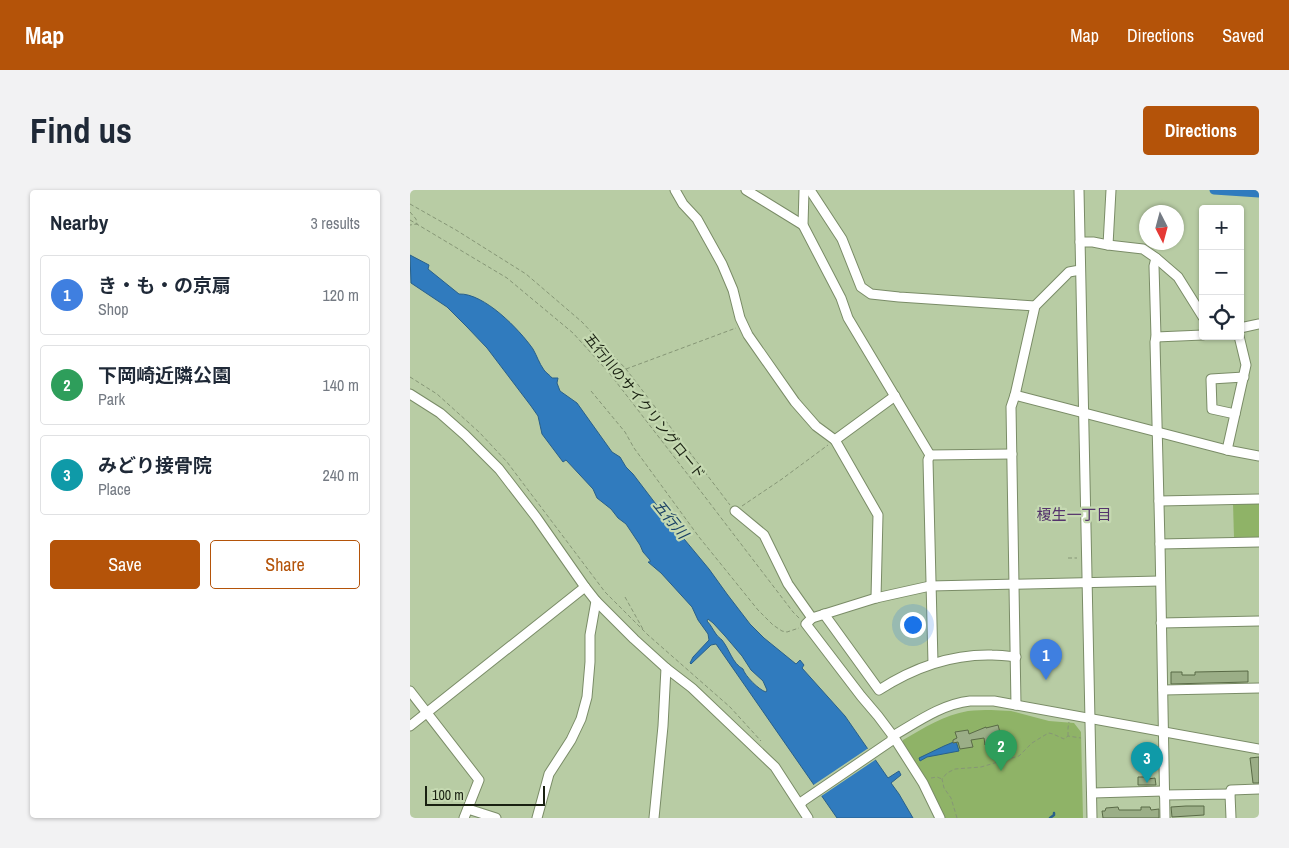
<!DOCTYPE html>
<meta charset="utf-8">
<style>
body{margin:0;font-family:"Archivo Narrow","Noto Sans JP",sans-serif;background:#f2f2f3;color:#1f2937}
.controls{position:absolute;right:15px;top:15px;display:grid;overflow:hidden;border-radius:5px;box-shadow:0 1px 4px #0004}
.controls button{width:45px;height:45px;display:grid;place-items:center;padding:0;border:0;border-bottom:1px solid #e0e1e3;background:#fff;color:#1f2937;font:25px sans-serif}
.compass{position:absolute;left:729px;top:15px;width:45px;height:45px;border-radius:50%;background:#fff;box-shadow:0 1px 4px #0004;rotate:174deg}
.scale{position:absolute;left:15px;bottom:12px;width:120px;box-sizing:border-box;padding-left:5px;border:2px solid #192011;border-top:0;font-size:14px;line-height:18px;white-space:nowrap;color:#192011;-webkit-text-stroke:4px #c5d9b1;paint-order:stroke}
.you{position:absolute;left:502px;top:434px;width:18px;height:18px;margin:-12px;border:4px solid #fff;border-radius:50%;background:#1a73e8;box-shadow:0 0 0 8px #1a73e833}
.badge{display:grid;place-items:center;width:32px;height:32px;border-radius:50%;background:#b45309;color:#fff;font-size:16px;font-weight:700}
.pin{position:absolute;translate:-50% -41px;filter:drop-shadow(0 1px 2px #0008)}
.pin::after{content:'';position:absolute;top:26px;width:18px;height:15px;background:inherit;clip-path:polygon(0 0,100% 0,50% 100%)}
.list{margin:0;padding:0;list-style:none}
h2{display:flex;justify-content:space-between;align-items:center;height:65px;margin:0;padding:0 20px;font-size:21px}
h2 small{font-size:16px;font-weight:400;color:#747a83}
.list li{display:grid;grid-template-columns:32px 1fr auto;gap:15px;align-items:center;box-sizing:border-box;height:80px;margin:0 10px 10px;padding:0 10px;border:1px solid #e0e1e3;border-radius:5px}
.list b{display:block;font-size:19px;white-space:nowrap}
.list p{margin:0;font-size:16px;white-space:nowrap;color:#747a83}
.list em{font-size:16px;font-style:normal;color:#747a83}
.actions{display:flex;gap:10px;padding:15px 20px}
.actions a{flex:1;padding:11px 0;border:1px solid #b45309;border-radius:5px;text-align:center;font-size:18px;color:#b45309}
.actions .main{background:#b45309;color:#fff}
.icon{flex:none;width:28px;height:28px;fill:none;stroke:currentColor;stroke-width:2;stroke-linecap:round;stroke-linejoin:round}
.map{position:relative;flex:none;width:849px;height:628px;overflow:hidden;border-radius:5px}
header{display:flex;align-items:center;gap:30px;box-sizing:border-box;height:70px;padding:0 25px;background:#b45309;color:#fff}
header strong{font-size:24px}
nav{display:flex;gap:28px;margin-inline-start:auto;font-size:18px}
.intro{display:flex;align-items:center;justify-content:space-between;box-sizing:border-box;height:120px;padding:0 30px}
h1{margin:0;font-size:35px}
.button{padding:12px 22px;border-radius:5px;background:#b45309;color:#fff;font-size:18px;font-weight:700}
main{display:flex;gap:30px;padding:0 30px}
aside{flex:1;background:#fff;border-radius:5px;box-shadow:0 1px 4px #0004}
.map>svg:first-child{display:block}
.green{fill:#8fb367}
.water{fill:#307bbe;stroke:#29608a;fill-rule:evenodd}
.pier{fill:#b8cca4}
.lines{fill:none;stroke-linecap:round;stroke-linejoin:round}
.stream{stroke:#29608a;stroke-width:2.5}
.canal{stroke:#307bbe;stroke-width:9}
.building{fill:#9bae87;stroke:#596a46}
.minor-casing{stroke:#7a8c67;stroke-width:11}
.path{stroke:#869676;stroke-width:1;stroke-dasharray:4 2.5;stroke-linecap:butt}
.minor{stroke:#fff;stroke-width:9}
.labels{text-anchor:middle;dominant-baseline:central;stroke-width:4.5;stroke-linejoin:round;paint-order:stroke}
.street-label{font-size:14px;fill:#192011;stroke:#c5d9b1}
.neighbourhood-label{font-size:15px;fill:#54336c;stroke:#c5d9b1}
.water-label{font-size:15px;font-style:italic;fill:#1b4165;stroke:#c5d9b1}
</style>
<header>
<strong>Map</strong>
<nav><a>Map</a><a>Directions</a><a>Saved</a></nav>
</header>
<div class="intro"><h1>Find us</h1><a class="button">Directions</a></div>
<main>
<aside>
<h2>Nearby<small>3 results</small></h2>
<ul class="list">
<li><span class="badge" style="background:#3f7fe0">1</span><div><b>き・も・の京扇</b><p>Shop</p></div><em>120 m</em></li>
<li><span class="badge" style="background:#2e9e5b">2</span><div><b>下岡崎近隣公園</b><p>Park</p></div><em>140 m</em></li>
<li><span class="badge" style="background:#0f9aa8">3</span><div><b>みどり接骨院</b><p>Place</p></div><em>240 m</em></li>
</ul>
<div class="actions"><a class="main">Save</a><a>Share</a></div>
</aside>
<div class="map">
<svg width="849" height="628" viewBox="0 0 849 628">
<rect width="100%" height="100%" fill="#b8cca4"/>
<g class="green">
<path d="M849,312V348H824L823,313Z"/>
<path d="M581,520L601,521L639,531L664,533L671,542L673,628H532L493,556V550C514,538 534,525 558,521C565,520 574,520 581,520Z"/>
</g>
<g class="water">
<path d="M0,65L19,75L18,79L49,104C74,103 109,139 123,159C127,166 129,173 134,180C136,183 140,185 142,188H148L147,193L150,201L167,213L202,262L210,267L216,277L223,284L255,326L299,379L317,404L340,434L354,448L386,474L390,470L394,475L392,478L435,526L478,588L489,581L491,585L481,593L489,604L503,628H427L306,454L301,455L281,474L280,473L283,467L299,450L298,444L288,430L282,417L251,383L238,372H240V370L233,362L230,355L216,334L208,328L201,319L187,308L183,299L156,270L153,272L132,244L128,226L121,216L77,158L57,137L37,117L1,93ZM298,429L303,433L315,446L332,466L341,480L353,491L357,500L356,502C349,500 335,486 333,479C322,473 320,460 312,450C310,448 308,447 306,444C303,440 301,435 297,431Z"/>
<path d="M546,551L549,561L517,567L510,571L509,568L534,556Z"/>
</g>
<path class="pier" d="M460,557L468,568L410,607L402,596Z"/>
<g class="lines">
<path class="stream" d="M640,628L644,625V623"/>
<path class="canal" d="M804,0L849,3"/>
</g>
<g class="building">
<path d="M838,481V492L761,494V482H772V485H785V482Z"/>
<path d="M588,535L592,550L575,555L574,548L561,550L563,557L550,559L548,552L543,553V550L547,548L545,542L558,540L559,544L576,537V538Z"/>
<path d="M849,567V593H843L840,568Z"/>
<path d="M728,587H737L738,589L745,588L746,595H728Z"/>
<path d="M776,616H794V625L762,627L761,617Z"/>
<path d="M708,617L709,620H731V617H740L741,620L749,619V628H693L692,621H695L696,618Z"/>
</g>
<g class="lines">
<g class="minor-casing">
<g id="minor">
<path d="M265,0L273,14L287,29L312,74L323,100L330,128L338,145L385,212L406,236L425,250"/>
<path d="M336,0L393,35"/>
<path d="M394,0L393,35L431,108L438,128L520,265"/>
<path d="M400,0L432,49L451,97L461,104L489,107L625,116"/>
<path d="M669,0L682,628"/>
<path d="M670,52H683L698,55L733,59L746,68L768,87L793,127"/>
<path d="M698,55L701,0"/>
<path d="M746,68L744,76L746,147L745,152L750,354L755,628"/>
<path d="M830,138L849,134"/>
<path d="M746,147L793,145"/>
<path d="M0,204L30,223L55,245L89,279L126,327L175,397L186,411L224,449L256,478L282,498L365,577L398,628"/>
<path d="M605,205L817,260L849,266"/>
<path d="M825,224L802,219L801,189L834,187"/>
<path d="M817,260L836,175L829,146"/>
<path d="M520,265L518,270L523,473"/>
<path d="M520,265L602,264"/>
<path d="M749,311L849,309"/>
<path d="M325,321L354,345L378,394L402,428"/>
<path d="M750,354L849,352"/>
<path d="M466,408L468,325L425,250L485,206"/>
<path d="M414,424L469,500C503,478 541,464 582,465C590,465 598,466 606,467"/>
<path d="M751,433L849,431"/>
<path d="M753,500L849,498"/>
<path d="M0,501L69,590L54,628"/>
<path d="M606,515L601,217L605,205L625,116L659,82L670,80"/>
<path d="M0,536L175,397"/>
<path d="M682,603L754,601"/>
<path d="M820,604L821,600L849,599"/>
<path d="M754,605L820,604L821,628"/>
<path d="M390,615L393,611L481,551L483,546C507,532 532,514 560,511C567,511 576,511 584,511L849,559"/>
<path d="M58,619L86,628"/>
<path d="M127,628L139,584L161,550L171,529L177,507L180,472V445L186,411"/>
<path d="M244,628L253,536L256,478"/>
<path d="M530,628L513,593L483,546L468,526L451,506L396,434L402,428L466,408L520,396L750,391"/>
</g>
</g>
<g class="path">
<path d="M0,14L46,40L116,84L172,132L216,179L320,315"/>
<path d="M0,22L6,29L7,34L0,35"/>
<path d="M0,30L97,88L163,143L200,184L289,299L383,422L390,429"/>
<path d="M216,179L326,138"/>
<path d="M0,187L27,204L70,243L97,272L195,402L238,445L320,517L351,551"/>
<path d="M181,201L215,242L224,258L289,347L348,420L363,435L372,441L377,442L389,438"/>
<path d="M332,316L372,289L418,255"/>
<path d="M658,368H667"/>
<path d="M215,407L234,441"/>
<path d="M658,546V538L659,532"/>
<path d="M521,588L527,587L532,589"/>
<path d="M547,628L541,608L534,598L532,589L537,583L545,579L571,577L609,566L622,553L635,545L639,543L643,544L654,549L658,546L671,548"/>
</g>
<use href="#minor" class="minor"/>
</g>
<g class="labels">
<g class="street-label">
<text transform="translate(235 216) rotate(51)">五行川のサイクリングロード</text>
</g>
<g class="neighbourhood-label">
<text x="664" y="324">榎生一丁目</text>
</g>
<g class="water-label">
<text transform="translate(261 329) rotate(51)">五行川</text>
</g>
</g>
</svg>
<div class="controls">
<button>+</button>
<button>−</button>
<button><svg class="icon" aria-label="locate" viewBox="0 0 24 24"><circle cx="12" cy="12" r="6"/><path d="M12 2v4M12 18v4M2 12h4M18 12h4"/></svg></button>
</div>
<svg class="compass" viewBox="-18 -18 36 36"><path d="M0-13l5 13h-10z" fill="#e53935"/><path d="M0 13l5-13h-10z" fill="#747a83"/></svg>
<div class="scale">100 m</div>
<div class="you"></div>
<div class="pin badge" style="left:636px;top:490px;background:#3f7fe0">1</div>
<div class="pin badge" style="left:591px;top:581px;background:#2e9e5b">2</div>
<div class="pin badge" style="left:737px;top:593px;background:#0f9aa8">3</div>
</div>
</main>
